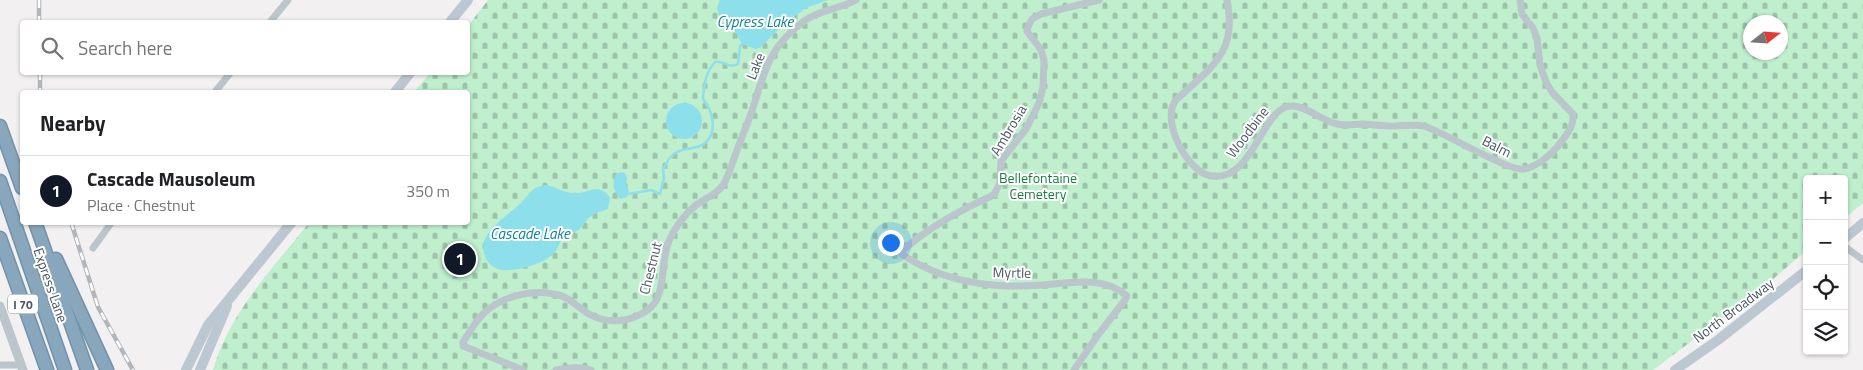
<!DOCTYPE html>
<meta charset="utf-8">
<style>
body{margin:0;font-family:"Titillium Web",sans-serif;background:#f2f2f2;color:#202124}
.controls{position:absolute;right:15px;bottom:15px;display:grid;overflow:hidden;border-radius:5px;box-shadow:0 1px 4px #0004}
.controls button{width:45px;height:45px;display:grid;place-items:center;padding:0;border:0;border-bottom:1px solid #e0e0e0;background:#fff;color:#202124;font:25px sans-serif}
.compass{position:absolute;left:1743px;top:15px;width:45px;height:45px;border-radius:50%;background:#fff;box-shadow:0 1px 4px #0004;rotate:73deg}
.you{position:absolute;left:890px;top:242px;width:18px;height:18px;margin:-12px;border:4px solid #fff;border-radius:50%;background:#1a73e8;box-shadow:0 0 0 8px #1a73e833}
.badge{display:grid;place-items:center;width:32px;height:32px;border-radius:50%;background:#111827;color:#fff;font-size:16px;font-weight:700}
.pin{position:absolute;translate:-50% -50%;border:2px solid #fff;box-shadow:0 1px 5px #0006}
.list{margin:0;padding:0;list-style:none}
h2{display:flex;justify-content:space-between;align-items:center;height:65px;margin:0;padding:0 20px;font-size:21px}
h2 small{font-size:16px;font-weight:400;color:#757577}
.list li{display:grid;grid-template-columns:32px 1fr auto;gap:15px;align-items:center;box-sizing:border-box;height:70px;padding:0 20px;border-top:1px solid #e0e0e0}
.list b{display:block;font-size:19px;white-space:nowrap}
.list p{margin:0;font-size:16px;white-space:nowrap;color:#757577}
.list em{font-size:16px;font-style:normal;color:#757577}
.icon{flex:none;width:28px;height:28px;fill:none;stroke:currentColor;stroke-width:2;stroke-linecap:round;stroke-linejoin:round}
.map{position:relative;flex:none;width:1863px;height:370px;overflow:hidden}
.search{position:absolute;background:#fff;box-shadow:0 1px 4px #0004;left:20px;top:20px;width:450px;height:55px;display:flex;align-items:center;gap:12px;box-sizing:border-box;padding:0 18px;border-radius:5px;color:#757577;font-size:19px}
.panel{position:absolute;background:#fff;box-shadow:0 1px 4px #0004;left:20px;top:90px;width:450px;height:135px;border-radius:5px}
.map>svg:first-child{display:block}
.cemetery{fill:url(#cemetery-stones);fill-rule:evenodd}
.water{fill:#8ddfeb}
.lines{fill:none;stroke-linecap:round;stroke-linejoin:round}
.stream{stroke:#8ddfeb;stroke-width:2.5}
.motorway-casing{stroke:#7392a9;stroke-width:15}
.minor{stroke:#bbc5cc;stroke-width:7}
.tertiary{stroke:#bbc5cc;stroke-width:9}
.secondary{stroke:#bcc8d1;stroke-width:10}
.motorway{stroke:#88a7bd;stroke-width:12}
.rail-casing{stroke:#b2b6ba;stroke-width:4.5}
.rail{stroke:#fff;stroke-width:2.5;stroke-dasharray:8;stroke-linecap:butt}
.labels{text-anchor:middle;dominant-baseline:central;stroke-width:4;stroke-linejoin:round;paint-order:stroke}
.shield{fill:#fff;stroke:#7f888e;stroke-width:1}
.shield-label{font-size:12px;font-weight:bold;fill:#48555d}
.street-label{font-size:14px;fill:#48555d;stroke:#fff}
.park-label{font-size:14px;fill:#197e42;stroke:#fff}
.water-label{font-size:15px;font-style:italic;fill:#0e8292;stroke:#fff}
</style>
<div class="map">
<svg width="1863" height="370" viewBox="0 0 1863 370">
<defs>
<pattern id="cemetery-stones" width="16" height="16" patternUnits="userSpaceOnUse" patternTransform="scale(1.25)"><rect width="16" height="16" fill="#bfefcd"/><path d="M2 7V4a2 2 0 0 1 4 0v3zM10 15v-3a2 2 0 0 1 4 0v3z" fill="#9dc4aa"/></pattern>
</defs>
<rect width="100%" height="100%" fill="#f2f0f0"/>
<path class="cemetery" d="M488,0H1863V203L1844,219V179H1807V250L1765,286L1653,370H213C230,312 272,269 309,223L468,222V92H414L430,73L468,72V26ZM1750,22H1780V52H1750Z"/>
<g class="water">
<path d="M720,0H828L806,8L782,26L760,48L756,49L742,44L735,31L719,15L717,8Z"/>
<circle cx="684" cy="121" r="18"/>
<path d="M621,172L625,173L627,178L626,185L629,191L627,197L620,199C614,192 611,182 616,174Z"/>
<path d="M547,185C556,187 564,193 574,193C588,194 599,181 610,198L608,208C603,212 596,212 591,216C586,219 585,224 581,228C577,232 570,233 565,237C559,241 559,247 555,252C547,263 511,274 498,269C492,267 487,262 485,256C475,235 507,216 520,204C529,195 533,185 547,185Z"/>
</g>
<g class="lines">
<path class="stream" d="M629,194L651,190L660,194L664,178L663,170C666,163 671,155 677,152C684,148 693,149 700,146C719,137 714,112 703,99C704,85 705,73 715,62C723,60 729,69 738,64L740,47L742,44"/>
<g class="motorway-casing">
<g id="motorway">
<path d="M0,126L22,188"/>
<path d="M0,181L65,370"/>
<path d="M35,222L87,370"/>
<path d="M0,238L47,370"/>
<path d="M56,259L107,370"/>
</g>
</g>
<g class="minor">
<path d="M1227,0C1238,53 1211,67 1176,100C1160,120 1187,172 1211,176C1254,183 1262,105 1292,106C1307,106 1322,121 1337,124C1345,126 1355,124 1364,124C1374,125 1383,126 1394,126C1404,126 1414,124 1424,126C1444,132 1509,172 1524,169C1536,167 1550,156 1558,146C1566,135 1574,128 1573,114L1552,92L1546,82L1540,65L1537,38L1533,28L1522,14L1520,0"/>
<path d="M270,22L288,0"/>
<path d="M215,92L231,72"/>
<path d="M1844,246L1863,260"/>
<path d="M93,248L112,222"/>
<path d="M0,365H21"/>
<path d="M523,370L463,346V342C469,333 475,322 483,314C502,295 538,287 564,297C573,301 580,309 589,314C608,325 632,322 649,309C667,295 660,261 669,241C675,227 685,214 696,205C705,199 717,194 723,185C729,176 732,163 736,153C741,139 747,125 752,111C765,71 768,48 804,21C819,10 840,9 856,0"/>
<path d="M556,370C568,368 579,366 591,370"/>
<path d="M1074,370L1098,335L1125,300L1127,296C1103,275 1070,283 1042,285C1026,286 1009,287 993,285C959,282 927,272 900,253C927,228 960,210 994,195L1000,183L1001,161L1026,129L1039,103L1043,87L1044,60L1041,50L1027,31L1028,27L1032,19L1041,14L1099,0"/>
</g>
<path class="tertiary" d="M0,306L23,370"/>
<g class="secondary">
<path d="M450,22L468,0"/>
<path d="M395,92L411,72"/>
<path d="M1844,239L1863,223"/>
<path d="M186,370L208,325L292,222"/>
<path d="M200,370L227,306"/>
<path d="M1675,370L1718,340L1807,270"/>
</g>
<use href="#motorway" class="motorway"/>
<g class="rail-casing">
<g id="rail">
<path d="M39,0V22"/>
<path d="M40,72V92"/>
<path d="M71,222L98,307L133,370"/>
</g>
</g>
<use href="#rail" class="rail"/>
</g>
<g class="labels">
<rect class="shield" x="8" y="294.5" width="30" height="19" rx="4"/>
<g class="shield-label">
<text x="23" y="304">I 70</text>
</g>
<g class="street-label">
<text transform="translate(755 66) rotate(-68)">Lake</text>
<text transform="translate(1008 130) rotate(-59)">Ambrosia</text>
<text transform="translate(1247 132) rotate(-53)">Woodbine</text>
<text transform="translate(1497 146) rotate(27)">Balm</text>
<text transform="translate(650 268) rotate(-76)">Chestnut</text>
<text transform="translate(1012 272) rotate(1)">Myrtle</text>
<text transform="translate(51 285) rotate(71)">Express Lane</text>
<text transform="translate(1733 310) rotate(-37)">North Broadway</text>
</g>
<g class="park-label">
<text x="1038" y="177">Bellefontaine<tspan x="1038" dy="16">Cemetery</tspan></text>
</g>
<g class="water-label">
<text x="755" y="21">Cypress Lake</text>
<text x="530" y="233">Cascade Lake</text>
</g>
</g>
</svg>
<div class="controls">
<button>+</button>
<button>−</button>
<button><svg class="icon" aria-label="locate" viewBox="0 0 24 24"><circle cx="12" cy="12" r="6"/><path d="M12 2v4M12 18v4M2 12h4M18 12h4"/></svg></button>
<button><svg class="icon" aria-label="layers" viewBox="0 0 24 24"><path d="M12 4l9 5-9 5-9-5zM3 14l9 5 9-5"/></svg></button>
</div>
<svg class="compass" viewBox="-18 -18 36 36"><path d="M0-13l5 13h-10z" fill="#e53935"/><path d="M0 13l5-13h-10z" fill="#757577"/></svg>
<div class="you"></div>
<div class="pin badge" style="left:460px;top:259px">1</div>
<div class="search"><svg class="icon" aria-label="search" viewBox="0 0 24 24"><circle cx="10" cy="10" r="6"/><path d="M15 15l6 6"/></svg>Search here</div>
<section class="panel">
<h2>Nearby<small></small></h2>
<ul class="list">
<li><span class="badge">1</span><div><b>Cascade Mausoleum</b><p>Place · Chestnut</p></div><em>350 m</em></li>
</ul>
</section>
</div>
